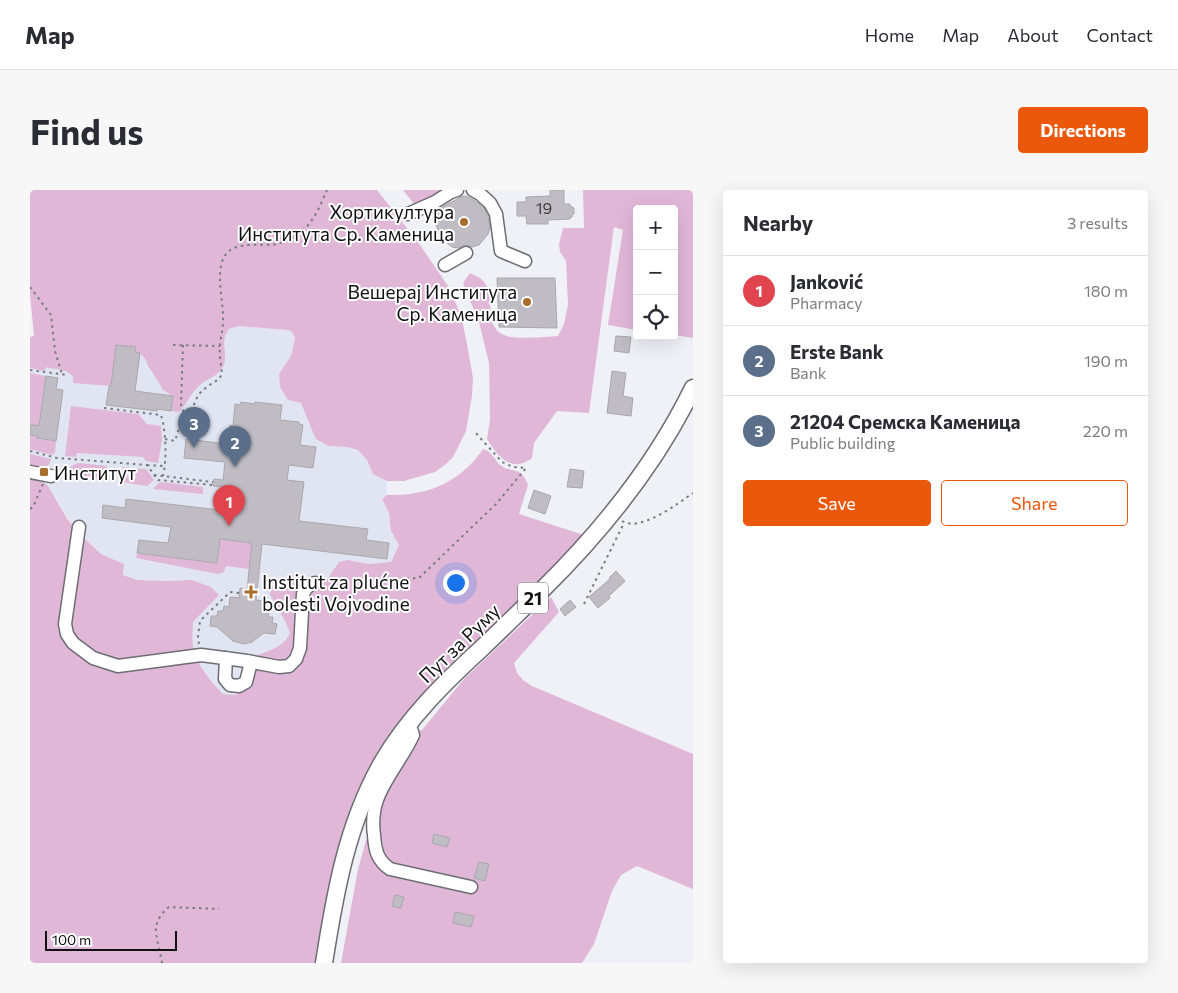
<!DOCTYPE html>
<meta charset="utf-8">
<style>
body{margin:0;font-family:Commissioner,sans-serif;background:#f7f7f7;color:#2b2b33}
.controls{position:absolute;right:15px;top:15px;display:grid;overflow:hidden;border-radius:5px;box-shadow:0 5px 20px #0002}
.controls button{width:45px;height:45px;display:grid;place-items:center;padding:0;border:0;border-bottom:1px solid #e1e1e2;background:#fff;color:#2b2b33;font:25px sans-serif}
.scale{position:absolute;left:15px;bottom:12px;width:132px;box-sizing:border-box;padding-left:5px;border:2px solid #111113;border-top:0;font-size:14px;line-height:18px;white-space:nowrap;color:#111113;-webkit-text-stroke:4px #fefefe;paint-order:stroke}
.you{position:absolute;left:425px;top:392px;width:18px;height:18px;margin:-12px;border:4px solid #fff;border-radius:50%;background:#1a73e8;box-shadow:0 0 0 8px #1a73e833}
.badge{display:grid;place-items:center;width:32px;height:32px;border-radius:50%;background:#ea580c;color:#fff;font-size:16px;font-weight:700}
.pin{position:absolute;translate:-50% -41px;filter:drop-shadow(0 1px 2px #0008)}
.pin::after{content:'';position:absolute;top:26px;width:18px;height:15px;background:inherit;clip-path:polygon(0 0,100% 0,50% 100%)}
.list{margin:0;padding:0;list-style:none}
h2{display:flex;justify-content:space-between;align-items:center;height:65px;margin:0;padding:0 20px;font-size:21px}
h2 small{font-size:16px;font-weight:400;color:#7c7c81}
.list li{display:grid;grid-template-columns:32px 1fr auto;gap:15px;align-items:center;box-sizing:border-box;height:70px;padding:0 20px;border-top:1px solid #e1e1e2}
.list b{display:block;font-size:19px;white-space:nowrap}
.list p{margin:0;font-size:16px;white-space:nowrap;color:#7c7c81}
.list em{font-size:16px;font-style:normal;color:#7c7c81}
.actions{display:flex;gap:10px;padding:15px 20px}
.actions a{flex:1;padding:11px 0;border:1px solid #ea580c;border-radius:5px;text-align:center;font-size:18px;color:#ea580c}
.actions .main{background:#ea580c;color:#fff}
.icon{flex:none;width:28px;height:28px;fill:none;stroke:currentColor;stroke-width:2;stroke-linecap:round;stroke-linejoin:round}
.map{position:relative;flex:none;width:663px;height:773px;overflow:hidden;border-radius:5px}
header{display:flex;align-items:center;gap:30px;box-sizing:border-box;height:70px;padding:0 25px;background:#fff;border-bottom:1px solid #e1e1e2}
header strong{font-size:24px}
nav{display:flex;gap:28px;margin-inline-start:auto;font-size:18px}
.intro{display:flex;align-items:center;justify-content:space-between;box-sizing:border-box;height:120px;padding:0 30px}
h1{margin:0;font-size:35px}
.button{padding:12px 22px;border-radius:5px;background:#ea580c;color:#fff;font-size:18px;font-weight:700}
main{display:flex;gap:30px;padding:0 30px}
aside{flex:1;background:#fff;border-radius:5px;box-shadow:0 5px 20px #0002}
.map>svg:first-child{display:block}
.built{fill:#e1e5f2}
.green{fill:#e1b7d8}
.building{fill:#bfbdc3;stroke:#a9a7ac}
.lines{fill:none;stroke-linecap:round;stroke-linejoin:round}
.minor-casing{stroke:#6d6e73;stroke-width:15}
.major-casing{stroke:#6d6e73;stroke-width:19}
.path{stroke:#7a7b7f;stroke-width:2;stroke-dasharray:2.5 4;stroke-linecap:butt}
.minor{stroke:#fff;stroke-width:12}
.major{stroke:#fff;stroke-width:16}
.poi-dot{fill:#a86e2d;stroke:#fefefe;stroke-width:2}
.labels{text-anchor:middle;dominant-baseline:central;stroke-width:4;stroke-linejoin:round;paint-order:stroke}
.number-label{font-size:16px;fill:#3c3c3f}
.shield{fill:#fefefe;stroke:#58585a;stroke-width:1}
.shield-label{font-size:18px;font-weight:bold;fill:#111113}
.poi-label{font-size:19px;fill:#111113;stroke:#fefefe;text-anchor:end}
.street-label{font-size:19px;fill:#111113;stroke:#fefefe}
</style>
<header>
<strong>Map</strong>
<nav><a>Home</a><a>Map</a><a>About</a><a>Contact</a></nav>
</header>
<div class="intro"><h1>Find us</h1><a class="button">Directions</a></div>
<main>
<div class="map">
<svg width="663" height="773" viewBox="0 0 663 773">
<rect width="100%" height="100%" fill="#eff1f7"/>
<path class="built" d="M208,136L258,140L262,142L265,148L261,166L249,184L258,210L271,213L298,256L317,257L328,260L337,270L343,283L357,291V305L352,309L359,323L361,341L369,355L361,372L339,374L323,371L309,372L296,391L263,385L240,405L248,421L257,434L260,443L257,450L241,460L225,466V478L221,497L205,505L193,504L176,484L167,470L163,455V432L188,406L138,391L107,390L92,385L94,374L71,364L54,348L39,330L18,296L0,288V147Z"/>
<g class="green">
<path d="M0,0H347L388,52L418,96L431,125L437,154L443,188L442,206L436,241L423,267L416,274L405,282L374,291H357L343,284L337,270L328,260L317,257L298,256L286,249L282,240L271,213L258,210L250,197L249,184L261,166L265,148L262,142L258,140L208,136L199,139C198,141 196,143 195,146C192,154 198,167 193,177C188,186 179,188 171,194C161,202 158,213 149,222L141,221L143,206L133,200L123,183L118,176L116,170L110,163L105,162L106,157L81,196L43,193V186C32,177 29,181 17,177L14,181L0,178V147L4,146L0,104Z"/>
<path d="M373,0H412L396,10L384,14Z"/>
<path d="M553,0H663V148L644,145V19H607V140L578,135L593,40L584,37L559,223L527,221L504,253L502,268C482,284 467,266 457,249L460,230L459,173L449,132L433,93L440,83C443,85 447,86 450,88C469,101 451,136 474,145C485,150 515,147 528,146L534,134L538,115L536,71L530,62L529,54L533,38H554Z"/>
<path d="M0,183L16,186L9,236L0,234Z"/>
<path d="M41,216L108,224L117,234L131,236L132,250L128,273L116,271L113,267L47,263L46,267L35,266Z"/>
<path d="M0,245L8,246V249L26,251L25,263L22,265L0,259Z"/>
<path d="M453,259C461,261 464,269 470,275C476,280 482,279 489,282C493,284 496,290 498,295L489,324L557,346L354,557L289,773H0V288L12,291L18,296L38,330L54,348L71,364L94,374L93,385L107,390L138,391L162,390L181,397L189,405L163,432C163,440 162,449 163,456C167,476 180,490 193,504L205,505L221,497L225,478V466C238,461 254,457 260,443L256,433L240,405L241,397L250,389L263,385L296,391L309,372L317,370L339,374L361,372L369,355L361,341L359,323L352,309L357,305C366,305 376,305 385,303C413,299 438,282 453,259Z"/>
<path d="M0,264L21,269C18,281 10,279 0,277Z"/>
<path d="M48,273L77,276L75,289L36,284L41,276Z"/>
<path d="M93,277L101,278L100,282L98,283L97,286L100,290H104L106,287L105,283L102,282L103,278L116,279L124,290L117,296L91,292Z"/>
<path d="M130,292L173,297V304L123,299Z"/>
<path d="M190,349L222,353L219,379L196,376L194,382L188,384L106,368L107,363L187,373Z"/>
<path d="M521,407L529,422L484,473L487,483L493,490L502,496L663,564V699L607,676L591,685L582,701L564,754L552,773H311L328,679L340,636L387,541L392,540L434,489Z"/>
</g>
<g class="building">
<path d="M520,0H534V14H540V16L544,18V24L542,25V27H540V29L518,30V34H497L496,26H487V12H496V7L520,6Z"/>
<path d="M433,6L438,7L445,11L454,18L458,27L460,37L458,44L449,55L442,57L436,55L428,58L422,57L411,48L406,35L409,21L412,17Z"/>
<path d="M467,88H525L527,138L469,137Z"/>
<path d="M586,146L601,147L599,163L584,161Z"/>
<path d="M86,155L106,157L105,162L110,163L105,201L143,206L141,221L127,219V221L76,215L79,196H81Z"/>
<path d="M582,181L596,183L593,206L603,208L601,226L577,223Z"/>
<path d="M16,186L28,188L26,199L33,200L26,251L7,248L8,246L0,245V234L9,236Z"/>
<path d="M211,212L225,214V212L252,215L250,230L269,232V234L273,235L270,255L286,257L283,278L259,275L257,290L274,292L269,331L338,339L336,350L359,353L357,369L232,354L226,410L234,411L233,421L239,422L238,427H243L242,433L247,434L245,444L234,443L222,452L214,454L203,451L187,437L180,436L181,426H187L188,421H193L194,416L199,417L200,407L209,408L210,398L217,399L222,353L190,349L187,373L107,363L109,350L138,353L141,337L72,328L73,315L95,318L96,309L189,320L192,297L183,296V293L184,289L193,290L195,272L154,268L156,249L197,254L200,235L203,236L205,214L210,215Z"/>
<path d="M540,279L554,281L552,298L537,297Z"/>
<path d="M504,300L521,306L515,324L498,318Z"/>
<path d="M586,381L595,391L579,406L580,408L568,418L559,407L580,389L579,388Z"/>
<path d="M540,410L546,417L535,426L530,419Z"/>
<path d="M404,644L420,648L417,657L402,653Z"/>
<path d="M449,672L459,674L455,691L444,688Z"/>
<path d="M365,705L374,707L371,718L362,716Z"/>
<path d="M425,722L444,726L441,737L423,733Z"/>
</g>
<g class="lines">
<g class="minor-casing">
<g id="minor">
<path d="M443,0L450,4L460,13L466,24L471,61L495,71"/>
<path d="M378,24L405,12L421,2L427,0"/>
<path d="M415,75L436,63"/>
<path d="M0,282L21,286"/>
<path d="M49,337L35,434L37,444L43,453L63,468L88,476L171,465L217,471L249,477L259,476L266,469L270,458L273,404C276,397 279,395 285,393"/>
<path d="M196,468L195,489L200,495L209,496L216,492L221,472"/>
<path d="M379,533L383,545C373,568 347,597 344,622C343,629 343,638 344,645C345,660 347,670 360,679L441,697"/>
</g>
</g>
<g class="major-casing">
<path id="major" d="M294,773C305,703 317,633 353,571C379,527 415,492 452,458C472,439 492,419 512,400C572,341 626,274 663,198"/>
</g>
<g class="path">
<path d="M0,97L21,125L25,161L32,184"/>
<path d="M143,155L190,156"/>
<path d="M153,155L151,215L156,229"/>
<path d="M0,180L37,185"/>
<path d="M74,218L131,225C136,241 137,269 133,286"/>
<path d="M135,249L145,251L150,235L162,223L165,211L170,203L178,196L189,189L192,184C191,175 189,164 190,154C191,146 193,139 193,131C194,112 184,80 196,64C207,50 233,57 247,54C257,51 266,46 274,39C285,30 291,13 297,0"/>
<path d="M0,261L27,268L117,275L128,290L183,295"/>
<path d="M117,275L134,276"/>
<path d="M124,285L183,292"/>
<path d="M0,319L3,317L13,294"/>
<path d="M592,331C611,342 647,314 663,303"/>
<path d="M370,389L389,388L466,314L496,278L483,277L472,272L444,241"/>
<path d="M554,414L594,333"/>
<path d="M169,454L168,447L170,431L200,402L210,403"/>
<path d="M132,773C131,765 125,745 126,737C127,730 133,721 139,717L189,719"/>
<path d="M663,773V771"/>
</g>
<use href="#minor" class="minor"/>
<use href="#major" class="major"/>
</g>
<g class="poi-dot">
<circle cx="434" cy="32" r="5"/>
<circle cx="497" cy="112" r="5"/>
<rect x="9" y="277" width="10" height="10" rx="2.5"/>
<path d="M218.5 394.5h5v5h5v5h-5v5h-5v-5h-5v-5h5z"/>
</g>
<g class="labels">
<g class="number-label">
<text x="514" y="17">19</text>
</g>
<rect class="shield" x="488" y="392.5" width="30" height="31" rx="4"/>
<g class="shield-label">
<text x="503" y="408">21</text>
</g>
<g class="poi-label">
<text x="424" y="21">Хортикултура<tspan x="424" dy="22">Института Ср. Каменица</tspan></text>
<text x="487" y="101">Вешерај Института<tspan x="487" dy="22">Ср. Каменица</tspan></text>
<text x="24" y="282" text-anchor="start">Институт</text>
<text x="232" y="391" text-anchor="start">Institut za plućne<tspan x="232" dy="22">bolesti Vojvodine</tspan></text>
</g>
<g class="street-label">
<text transform="translate(429 453) rotate(-44)">Пут за Руму</text>
</g>
</g>
</svg>
<div class="controls">
<button>+</button>
<button>−</button>
<button><svg class="icon" aria-label="locate" viewBox="0 0 24 24"><circle cx="12" cy="12" r="6"/><path d="M12 2v4M12 18v4M2 12h4M18 12h4"/></svg></button>
</div>
<div class="scale">100 m</div>
<div class="you"></div>
<div class="pin badge" style="left:199px;top:336px;background:#e0444e">1</div>
<div class="pin badge" style="left:205px;top:277px;background:#5c6f8a">2</div>
<div class="pin badge" style="left:164px;top:258px;background:#5c6f8a">3</div>
</div>
<aside>
<h2>Nearby<small>3 results</small></h2>
<ul class="list">
<li><span class="badge" style="background:#e0444e">1</span><div><b>Janković</b><p>Pharmacy</p></div><em>180 m</em></li>
<li><span class="badge" style="background:#5c6f8a">2</span><div><b>Erste Bank</b><p>Bank</p></div><em>190 m</em></li>
<li><span class="badge" style="background:#5c6f8a">3</span><div><b>21204 Сремска Каменица</b><p>Public building</p></div><em>220 m</em></li>
</ul>
<div class="actions"><a class="main">Save</a><a>Share</a></div>
</aside>
</main>
